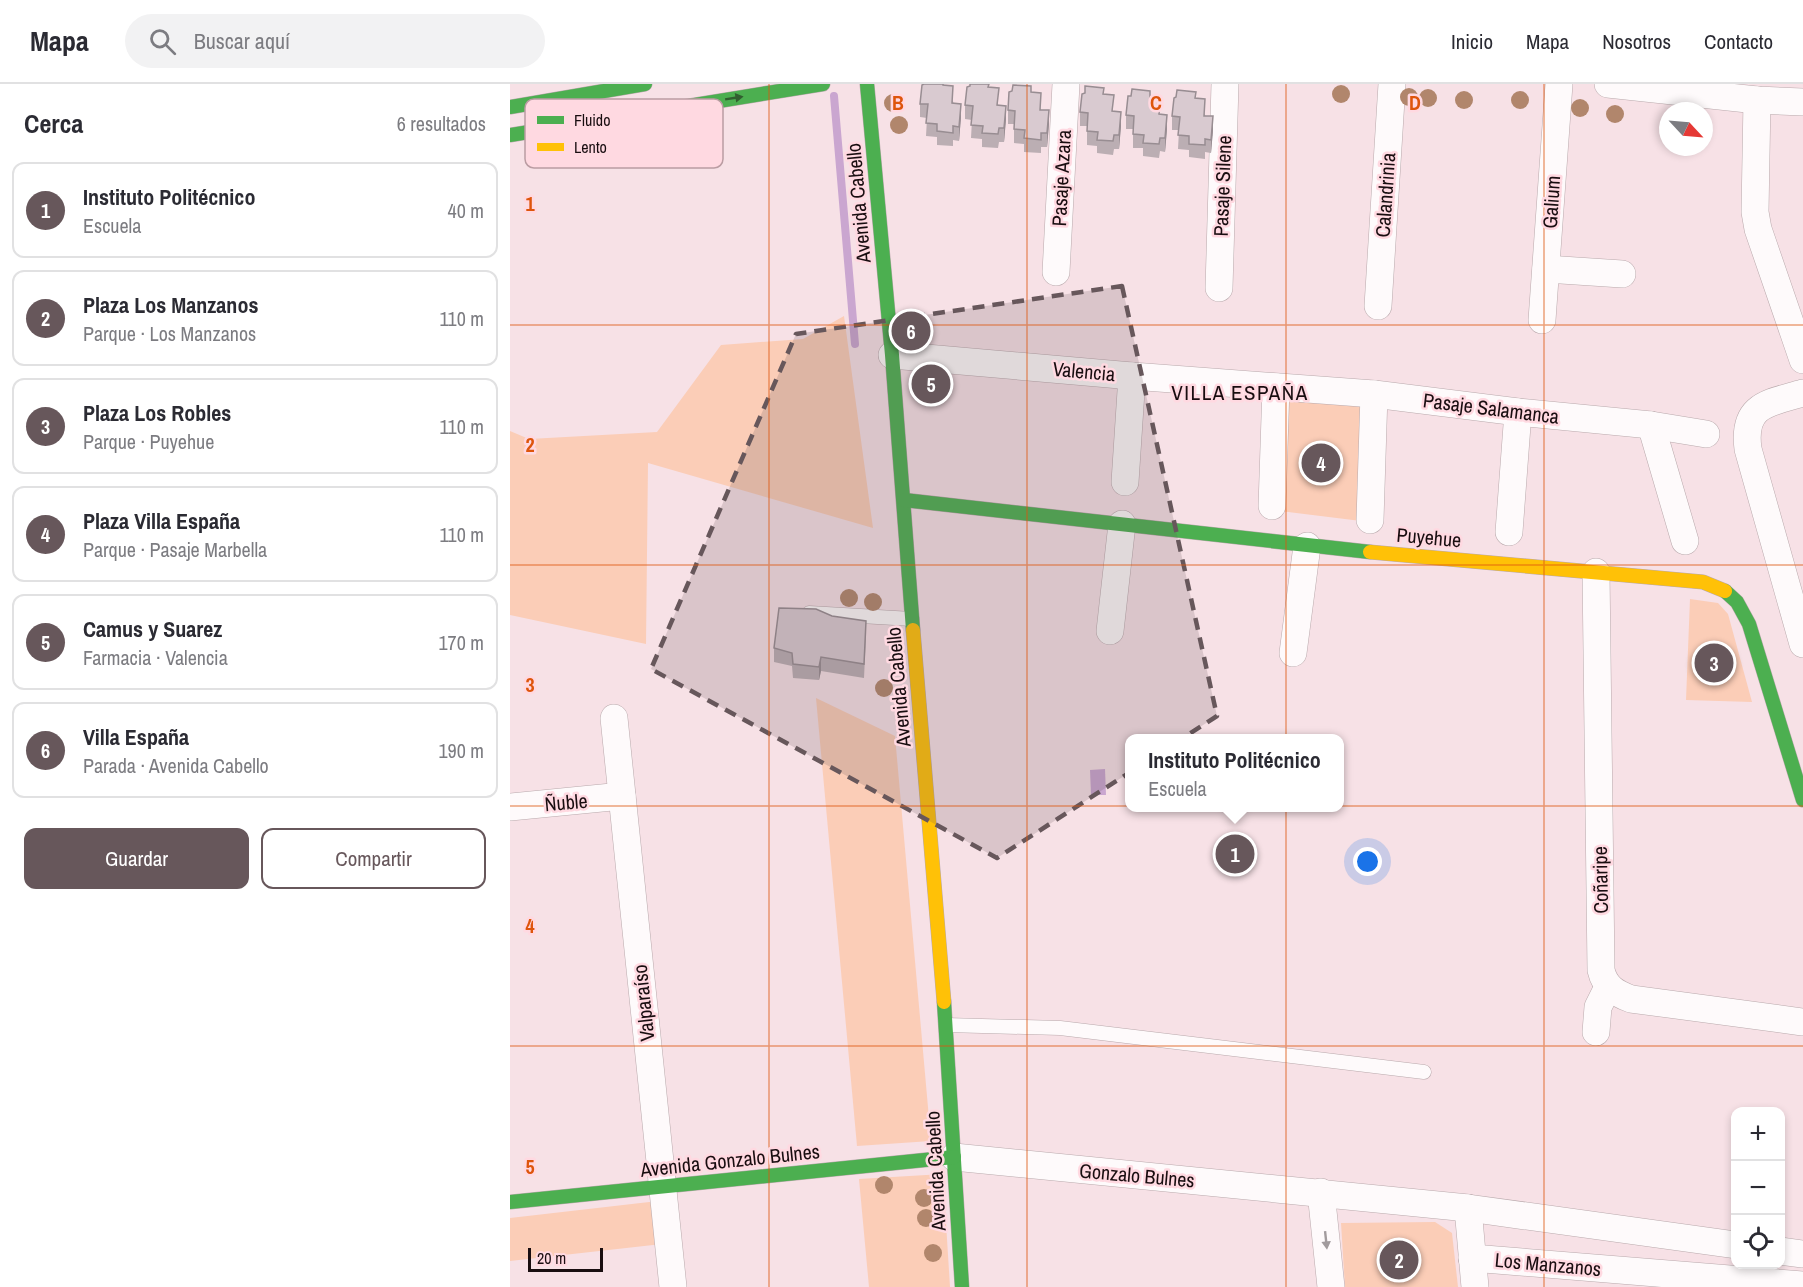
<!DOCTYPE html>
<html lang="es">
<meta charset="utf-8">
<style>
body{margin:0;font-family:"Archivo Narrow",sans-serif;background:#f2f2f3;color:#2b2b33}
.controls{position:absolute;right:18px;bottom:18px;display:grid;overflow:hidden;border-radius:12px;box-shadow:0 3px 9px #0003}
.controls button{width:54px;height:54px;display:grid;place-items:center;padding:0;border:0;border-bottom:2px solid #e1e1e2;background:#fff;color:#2b2b33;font:30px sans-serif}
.compass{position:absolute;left:1149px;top:18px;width:54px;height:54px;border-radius:50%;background:#fff;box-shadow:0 3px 9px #0003;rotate:116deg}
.scale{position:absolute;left:18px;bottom:15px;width:75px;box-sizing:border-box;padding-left:6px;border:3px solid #190d10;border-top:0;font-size:16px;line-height:21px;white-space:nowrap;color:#190d10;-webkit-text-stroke:4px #ffd9e1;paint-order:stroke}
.you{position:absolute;left:858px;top:778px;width:21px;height:21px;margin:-15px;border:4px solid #fff;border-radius:50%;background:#1a73e8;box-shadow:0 0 0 9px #1a73e833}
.badge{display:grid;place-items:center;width:39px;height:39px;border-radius:50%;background:#67575b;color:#fff;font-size:20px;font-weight:700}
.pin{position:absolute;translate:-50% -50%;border:3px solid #fff;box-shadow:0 2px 6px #0006}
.popup{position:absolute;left:615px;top:650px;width:219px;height:78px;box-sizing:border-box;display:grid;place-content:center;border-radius:12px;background:#fff;filter:drop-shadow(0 2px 4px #0005);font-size:20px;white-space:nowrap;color:#7c7c81}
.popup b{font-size:22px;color:#2b2b33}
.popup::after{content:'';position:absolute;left:50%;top:100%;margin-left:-12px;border:12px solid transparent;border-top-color:#fff}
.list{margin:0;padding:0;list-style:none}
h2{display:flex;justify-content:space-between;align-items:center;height:78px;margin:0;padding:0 24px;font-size:26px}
h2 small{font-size:20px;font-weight:400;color:#7c7c81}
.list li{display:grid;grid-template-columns:39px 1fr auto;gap:18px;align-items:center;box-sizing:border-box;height:96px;margin:0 12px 12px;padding:0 12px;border:2px solid #e1e1e2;border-radius:12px}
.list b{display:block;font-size:22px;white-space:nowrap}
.list p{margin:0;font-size:20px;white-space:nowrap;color:#7c7c81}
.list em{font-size:20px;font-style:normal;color:#7c7c81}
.actions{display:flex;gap:12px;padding:18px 24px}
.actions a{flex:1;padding:14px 0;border:2px solid #67575b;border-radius:12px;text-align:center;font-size:21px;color:#67575b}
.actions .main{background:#67575b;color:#fff}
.icon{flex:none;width:33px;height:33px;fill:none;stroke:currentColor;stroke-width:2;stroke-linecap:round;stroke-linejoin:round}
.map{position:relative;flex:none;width:1293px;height:1203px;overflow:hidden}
header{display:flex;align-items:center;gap:36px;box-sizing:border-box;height:84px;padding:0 30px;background:#fff;border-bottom:2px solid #e1e1e2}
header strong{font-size:28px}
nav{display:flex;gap:33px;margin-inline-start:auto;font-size:21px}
.search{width:420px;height:54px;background:#f2f2f3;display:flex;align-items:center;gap:15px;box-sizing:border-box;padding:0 21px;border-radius:33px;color:#7c7c81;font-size:22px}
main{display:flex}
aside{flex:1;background:#fff}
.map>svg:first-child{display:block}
.green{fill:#fbcdb7}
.water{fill:#caa6d0}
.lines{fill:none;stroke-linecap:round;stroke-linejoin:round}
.stream{stroke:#caa6d0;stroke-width:8}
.lane-casing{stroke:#b9a9ac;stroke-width:15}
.street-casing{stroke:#b9a9ac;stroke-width:28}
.fast-casing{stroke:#b9a9ac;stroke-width:15}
.slow-casing{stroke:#b9a9ac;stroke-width:15}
.lane{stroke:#fefafb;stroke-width:14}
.street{stroke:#fefafb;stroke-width:27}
.fast{stroke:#4caf50;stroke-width:14}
.slow{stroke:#ffc107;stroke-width:14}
.tree{fill:#b1866c}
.wall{fill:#bbaeb3}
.shaded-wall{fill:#988d92}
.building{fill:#d9cad0;stroke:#988d92;stroke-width:1.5}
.oneway{fill:#325e30}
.oneway2{fill:#a29b9d}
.marked{fill:#67575b;fill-opacity:0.2;stroke:#67575b;stroke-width:4.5;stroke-dasharray:12 8;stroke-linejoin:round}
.grid{fill:none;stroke:#de550c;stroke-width:1.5;stroke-opacity:0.55}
.labels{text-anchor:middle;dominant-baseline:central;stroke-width:5;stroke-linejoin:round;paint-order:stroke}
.street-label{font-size:20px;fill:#190d10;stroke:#ffd9e1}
.neighbourhood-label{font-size:21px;letter-spacing:1.5px;fill:#190d10;stroke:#ffd9e1}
.key{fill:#ffd9e1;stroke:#ba9ca2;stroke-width:1.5}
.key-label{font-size:16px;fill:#190d10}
.grid-label{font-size:20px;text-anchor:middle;font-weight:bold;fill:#de550c;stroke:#ffd9e1;stroke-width:5;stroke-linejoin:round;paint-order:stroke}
</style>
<header>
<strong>Mapa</strong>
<div class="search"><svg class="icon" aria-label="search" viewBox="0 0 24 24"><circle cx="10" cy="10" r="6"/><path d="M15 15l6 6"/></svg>Buscar aquí</div>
<nav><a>Inicio</a><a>Mapa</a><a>Nosotros</a><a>Contacto</a></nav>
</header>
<main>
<aside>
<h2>Cerca<small>6 resultados</small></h2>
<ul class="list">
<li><span class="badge">1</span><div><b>Instituto Politécnico</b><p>Escuela</p></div><em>40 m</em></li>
<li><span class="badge">2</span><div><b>Plaza Los Manzanos</b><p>Parque · Los Manzanos</p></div><em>110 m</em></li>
<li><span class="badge">3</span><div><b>Plaza Los Robles</b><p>Parque · Puyehue</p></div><em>110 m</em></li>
<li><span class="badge">4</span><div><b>Plaza Villa España</b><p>Parque · Pasaje Marbella</p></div><em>110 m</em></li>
<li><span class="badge">5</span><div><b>Camus y Suarez</b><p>Farmacia · Valencia</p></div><em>170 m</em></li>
<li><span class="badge">6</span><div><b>Villa España</b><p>Parada · Avenida Cabello</p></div><em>190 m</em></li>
</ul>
<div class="actions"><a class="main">Guardar</a><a>Compartir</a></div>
</aside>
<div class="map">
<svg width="1293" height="1203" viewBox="0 0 1293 1203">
<rect width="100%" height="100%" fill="#f7e1e6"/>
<g class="green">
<path d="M334,232L363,444L138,379L136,560L0,531V347L19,355L147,348L211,261L293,255Z"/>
<path d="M774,313L852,321L851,437L770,427Z"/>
<path d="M1180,515L1208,519L1218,530L1242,618L1176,616Z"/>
<path d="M306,614L385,652L421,1057L347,1062Z"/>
<path d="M433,1090L440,1203H359L349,1095Z"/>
<path d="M148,1117L152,1160L0,1177V1134Z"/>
<path d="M925,1138L942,1149L948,1203H835L831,1139Z"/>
</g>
<path class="water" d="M595,685L596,711H581L580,686Z"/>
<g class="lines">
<path class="stream" d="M324,12L345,260"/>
<g class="lane-casing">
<g id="lane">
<path d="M299,529L402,535"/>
<path d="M436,941L550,944L914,988"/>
</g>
</g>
<g class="street-casing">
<g id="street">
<path d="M1098,0L1247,16L1293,18"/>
<path d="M1247,16L1245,128L1248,145L1293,276"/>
<path d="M1036,185L1112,190"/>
<path d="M546,188L556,0"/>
<path d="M709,204L715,0"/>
<path d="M868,222L882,0"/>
<path d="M1032,236L1049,0"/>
<path d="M382,271L622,292L864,310L1008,328L1141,341L1196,350"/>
<path d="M1293,309C1259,319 1232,320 1238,365L1293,560"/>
<path d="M1141,341L1175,457"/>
<path d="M615,398L622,292"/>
<path d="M762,422L766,303"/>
<path d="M860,436L864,310"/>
<path d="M999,448L1008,328"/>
<path d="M1086,488L1091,886C1095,903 1105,909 1121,915L1293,938"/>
<path d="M600,547L612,440"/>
<path d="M783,569L797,462"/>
<path d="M104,634L163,1203"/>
<path d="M0,723L112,712"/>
<path d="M1086,948L1088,923L1098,903"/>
<path d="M444,1073L958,1124L1226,1161"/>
<path d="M811,1108L821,1203"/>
<path d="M958,1124L965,1203"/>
<path d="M1270,1167L1293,1170"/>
<path d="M962,1174L1293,1201"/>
</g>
</g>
<g class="fast-casing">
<g id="fast">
<path d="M357,0L382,271L403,546"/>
<path d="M0,23L135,0"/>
<path d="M0,51L313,0"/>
<path d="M394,416L860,468"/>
<path d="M1215,507L1227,518L1239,540L1293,716"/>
<path d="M434,918L452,1203"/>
<path d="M0,1118L444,1073"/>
</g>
</g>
<g class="slow-casing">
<g id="slow">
<path d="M860,468L1193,498L1215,507"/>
<path d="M403,546L434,918"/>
</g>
</g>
<use href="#lane" class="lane"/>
<use href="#street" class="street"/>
<use href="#fast" class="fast"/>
<use href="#slow" class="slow"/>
</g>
<g class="tree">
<circle cx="831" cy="10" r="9"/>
<circle cx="899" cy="13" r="9"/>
<circle cx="918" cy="14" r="9"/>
<circle cx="954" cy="16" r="9"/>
<circle cx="1010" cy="16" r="9"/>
<circle cx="383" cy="19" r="9"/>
<circle cx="1070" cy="24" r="9"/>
<circle cx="1105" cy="30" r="9"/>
<circle cx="389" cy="41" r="9"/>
<circle cx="339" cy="514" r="9"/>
<circle cx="363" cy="518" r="9"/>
<circle cx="374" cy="604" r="9"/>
<circle cx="374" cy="1101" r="9"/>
<circle cx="414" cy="1114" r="9"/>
<circle cx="416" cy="1134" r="9"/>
<circle cx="423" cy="1169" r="9"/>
</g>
<g class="wall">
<path d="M434,0L451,33L449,57L443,56V62L427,61V53L416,52L417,34L410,33V20Z"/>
<path d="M479,3L496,35L494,58H489L488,64L472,63V55L461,54L462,36L455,35V21Z"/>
<path d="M521,8L539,40L537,63H531V69L514,68V60L504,59V40H498V26Z"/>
<path d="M594,10L611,42L609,65H604L603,71L587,69V62L577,61V42H570V28Z"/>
<path d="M640,13L657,45L655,68L650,67L649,74L633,72V64H623V45H616V31Z"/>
<path d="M686,14L703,46L701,69L695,68V75L679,73V66L668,65L669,46H662V32Z"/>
<path d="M356,551L354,594L311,587L309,596L283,594L282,582L264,578V564Z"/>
</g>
<g class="shaded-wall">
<path d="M451,20V33L449,57V43Z"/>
<path d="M496,22V35L494,58V44Z"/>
<path d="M539,26V40L537,63V49Z"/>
<path d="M611,28V42L609,65V51Z"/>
<path d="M657,31V45L655,68V54Z"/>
<path d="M703,32V46L701,69V56Z"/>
<path d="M311,573V587L309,596V583Z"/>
</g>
<g class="building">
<path d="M414,0H433V1L443,2L442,19L451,20L449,43L443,42V49L427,47V40L416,39L418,20H410L412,1Z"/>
<path d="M460,0H479L478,3L489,4L487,21L496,22L494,44H489L488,50L472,49L473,42L461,41L463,22L455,21L457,3L460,2Z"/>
<path d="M503,1L521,2V8L531,9L530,26H539L537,49H531V56L514,54L515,46L504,45L505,27L498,26L499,8L502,7Z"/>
<path d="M575,2L594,4L593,10L604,11L602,27L611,28L609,51H604L603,57L587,56L588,48L577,47L578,29L570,28L572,10L575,9Z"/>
<path d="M622,5L640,7V13L650,14L649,30L657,31L655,54H650L649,60L633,59L634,51L623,50L624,32L616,31L618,12H621Z"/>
<path d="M667,6L686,8L685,14L695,15L694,32H703L701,56L695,55V61L679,60V52L668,51L670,33L662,32L664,14L666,13Z"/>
<path d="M269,524L306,525L322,532L356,537L354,580L311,573L309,583L283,580L282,569L264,564Z"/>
</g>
<defs><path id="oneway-solid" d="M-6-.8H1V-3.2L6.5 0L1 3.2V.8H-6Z" transform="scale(1.5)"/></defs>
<use class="oneway" href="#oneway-solid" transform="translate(224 14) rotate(-9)"/>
<use class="oneway2" href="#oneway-solid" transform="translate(816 1156) rotate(84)"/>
<path class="marked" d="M612,202L707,632L487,774L141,585L286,250Z"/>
<path class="grid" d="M259,0V1203M517,0V1203M776,0V1203M1034,0V1203M0,241H1293M0,481H1293M0,722H1293M0,962H1293"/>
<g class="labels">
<g class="street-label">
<text transform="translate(551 94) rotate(-87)">Pasaje Azara</text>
<text transform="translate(712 102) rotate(-88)">Pasaje Silene</text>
<text transform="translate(875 111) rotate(-86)">Calandrinia</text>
<text transform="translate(1041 118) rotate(-86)">Galium</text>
<text transform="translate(348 119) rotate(-95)">Avenida Cabello</text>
<text transform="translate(574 287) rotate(5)">Valencia</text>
<text transform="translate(981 324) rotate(7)">Pasaje Salamanca</text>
<text transform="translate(919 453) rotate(5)">Puyehue</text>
<text transform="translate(388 603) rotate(-95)">Avenida Cabello</text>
<text transform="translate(56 718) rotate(-5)">Ñuble</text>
<text transform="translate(1090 796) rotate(-91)">Coñaripe</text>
<text transform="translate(133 919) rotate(-96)">Valparaíso</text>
<text transform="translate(220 1076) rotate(-6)">Avenida Gonzalo Bulnes</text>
<text transform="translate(425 1087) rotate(-93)">Avenida Cabello</text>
<text transform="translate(627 1091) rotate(5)">Gonzalo Bulnes</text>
<text transform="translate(1038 1180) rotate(5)">Los Manzanos</text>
</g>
<g class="neighbourhood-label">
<text x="730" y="308">VILLA ESPAÑA</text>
</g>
</g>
<rect x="15" y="15" width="198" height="69" rx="9" class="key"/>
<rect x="27" y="32" width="27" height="8" fill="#4caf50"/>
<rect x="27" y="59" width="27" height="8" fill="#ffc107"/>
<g class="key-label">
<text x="64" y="42">Fluido</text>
<text x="64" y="69">Lento</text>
</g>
<g class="grid-label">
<text x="388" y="26">B</text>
<text x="646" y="26">C</text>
<text x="905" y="26">D</text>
<text x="20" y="127">1</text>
<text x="20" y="368">2</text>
<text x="20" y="608">3</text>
<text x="20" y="849">4</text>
<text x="20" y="1090">5</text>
</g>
</svg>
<div class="controls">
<button>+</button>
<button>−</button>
<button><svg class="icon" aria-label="locate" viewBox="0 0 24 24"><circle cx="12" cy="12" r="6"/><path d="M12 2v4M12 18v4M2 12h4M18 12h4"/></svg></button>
</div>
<svg class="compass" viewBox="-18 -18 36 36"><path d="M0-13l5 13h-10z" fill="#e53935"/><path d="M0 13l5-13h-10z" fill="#7c7c81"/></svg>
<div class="scale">20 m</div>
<div class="you"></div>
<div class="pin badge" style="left:725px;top:770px">1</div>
<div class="popup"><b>Instituto Politécnico</b>Escuela</div>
<div class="pin badge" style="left:889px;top:1176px">2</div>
<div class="pin badge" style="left:1204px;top:579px">3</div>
<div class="pin badge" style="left:811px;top:379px">4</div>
<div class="pin badge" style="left:421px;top:300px">5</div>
<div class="pin badge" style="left:401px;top:247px">6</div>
</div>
</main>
